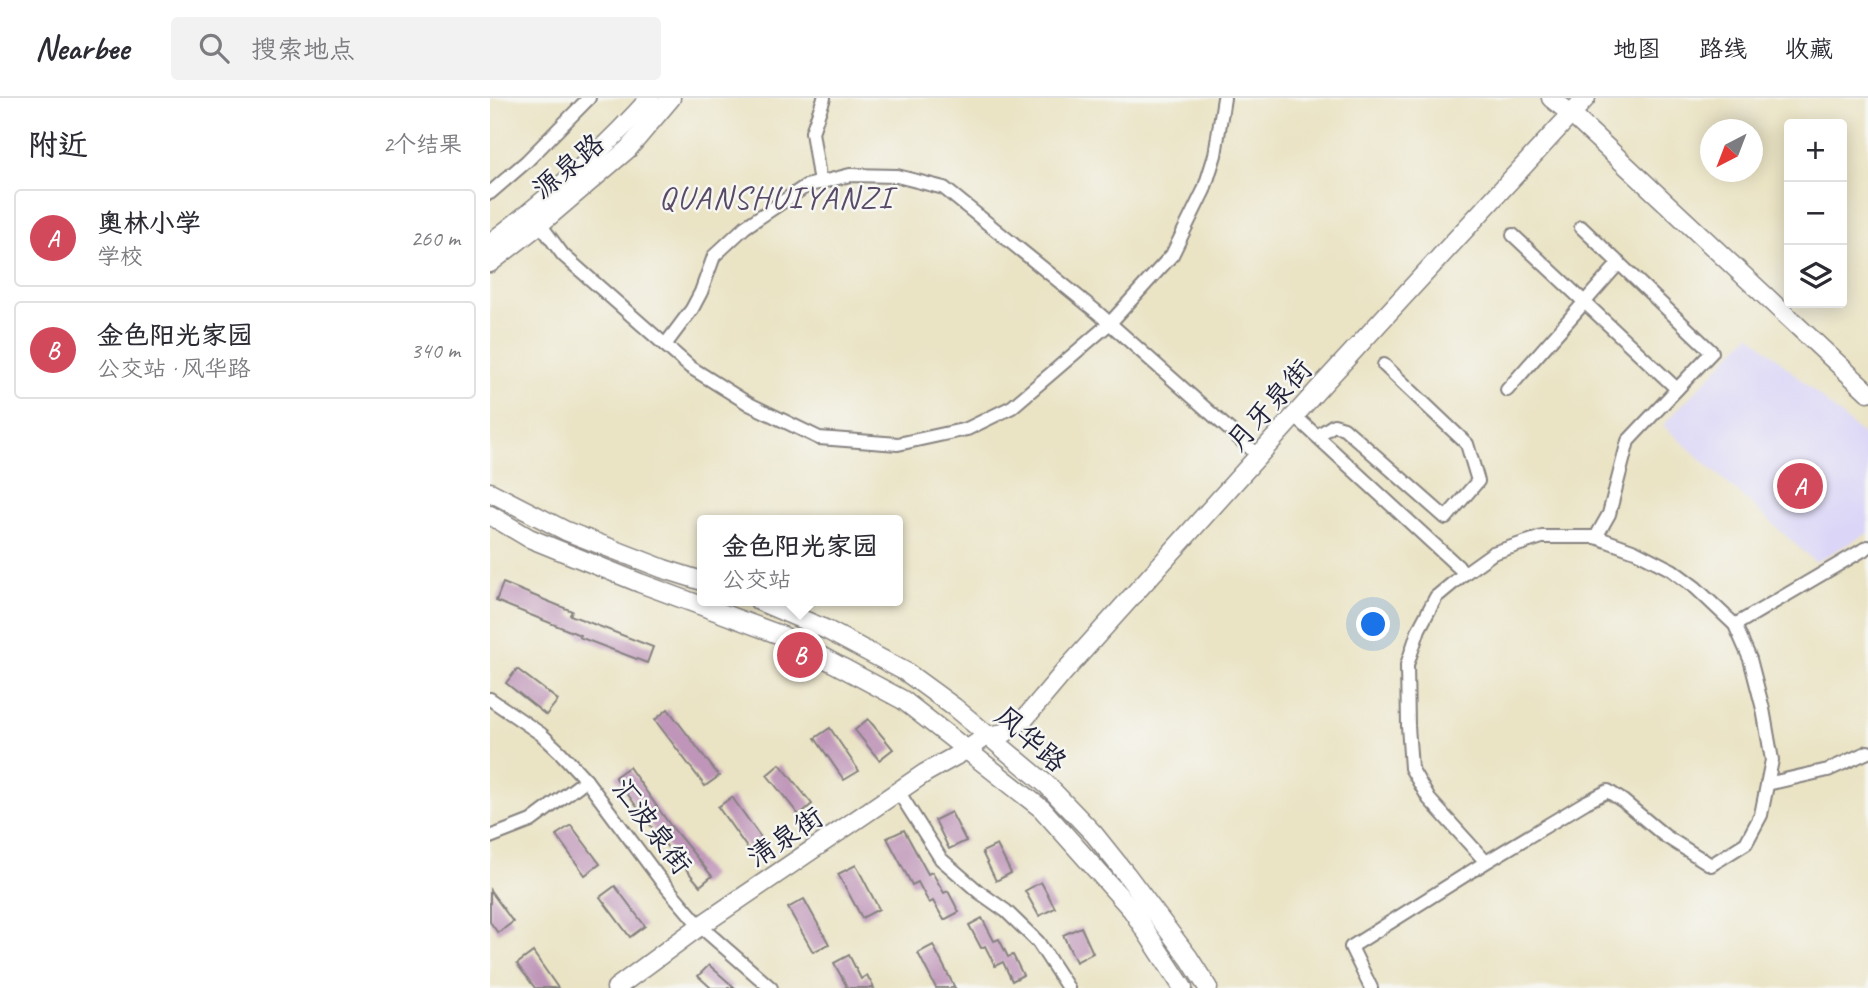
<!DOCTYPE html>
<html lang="zh">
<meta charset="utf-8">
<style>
body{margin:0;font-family:Caveat,"LXGW WenKai TC",sans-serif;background:#f2f2f3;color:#2b2b33}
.controls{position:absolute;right:21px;top:21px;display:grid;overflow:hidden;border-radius:7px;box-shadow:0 4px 18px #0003}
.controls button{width:63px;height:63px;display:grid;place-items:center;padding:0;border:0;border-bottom:2px solid #e1e1e2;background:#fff;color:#2b2b33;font:35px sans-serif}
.compass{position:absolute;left:1210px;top:21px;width:63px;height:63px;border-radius:50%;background:#fff;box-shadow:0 4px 18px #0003;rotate:222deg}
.you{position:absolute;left:884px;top:527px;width:24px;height:24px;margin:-18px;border:5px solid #fff;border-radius:50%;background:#1a73e8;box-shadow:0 0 0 10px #1a73e833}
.badge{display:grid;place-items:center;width:46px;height:46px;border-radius:50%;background:#d1495b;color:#fff;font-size:23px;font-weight:700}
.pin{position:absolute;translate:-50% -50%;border:4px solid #fff;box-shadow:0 2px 7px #0006}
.popup{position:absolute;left:207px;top:417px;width:206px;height:91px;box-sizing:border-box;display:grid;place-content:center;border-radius:7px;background:#fff;filter:drop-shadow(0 2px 5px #0005);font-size:23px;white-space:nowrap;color:#7c7c81}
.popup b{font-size:26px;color:#2b2b33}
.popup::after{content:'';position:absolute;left:50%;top:100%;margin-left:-14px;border:14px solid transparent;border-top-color:#fff}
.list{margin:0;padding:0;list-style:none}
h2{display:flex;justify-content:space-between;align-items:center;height:91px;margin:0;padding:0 28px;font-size:30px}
h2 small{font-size:23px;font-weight:400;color:#7c7c81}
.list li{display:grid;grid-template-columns:46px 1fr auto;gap:21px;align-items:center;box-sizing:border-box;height:98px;margin:0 14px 14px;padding:0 14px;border:2px solid #e1e1e2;border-radius:7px}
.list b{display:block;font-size:26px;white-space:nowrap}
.list p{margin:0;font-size:23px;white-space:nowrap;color:#7c7c81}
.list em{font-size:23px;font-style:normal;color:#7c7c81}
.icon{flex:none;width:38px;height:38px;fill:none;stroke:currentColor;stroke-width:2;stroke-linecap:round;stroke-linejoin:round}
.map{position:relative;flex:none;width:1378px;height:890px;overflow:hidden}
header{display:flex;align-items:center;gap:42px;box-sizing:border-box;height:98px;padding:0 35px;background:#fff;border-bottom:2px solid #e1e1e2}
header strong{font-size:33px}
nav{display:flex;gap:38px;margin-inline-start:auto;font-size:24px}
.search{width:490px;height:63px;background:#f2f2f3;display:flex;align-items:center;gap:18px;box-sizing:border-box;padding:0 24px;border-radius:7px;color:#7c7c81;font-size:26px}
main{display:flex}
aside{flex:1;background:#fff}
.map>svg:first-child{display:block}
.built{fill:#dbd6f7}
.building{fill:#bf96b9}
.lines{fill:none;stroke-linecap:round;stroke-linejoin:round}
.street-casing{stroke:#868280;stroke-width:16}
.secondary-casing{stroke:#868280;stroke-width:21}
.street{stroke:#fff;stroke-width:12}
.secondary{stroke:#fff;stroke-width:18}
.labels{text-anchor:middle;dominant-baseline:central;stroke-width:5;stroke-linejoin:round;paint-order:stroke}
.street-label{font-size:28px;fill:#22223b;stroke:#f6f6f2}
.quarter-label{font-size:32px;letter-spacing:2px;fill:#594b67;stroke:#f6f6f2}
</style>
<header>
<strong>Nearbee</strong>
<div class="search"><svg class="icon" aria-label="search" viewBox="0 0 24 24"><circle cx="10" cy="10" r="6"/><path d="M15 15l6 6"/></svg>搜索地点</div>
<nav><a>地图</a><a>路线</a><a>收藏</a></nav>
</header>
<main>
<aside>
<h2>附近<small>2个结果</small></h2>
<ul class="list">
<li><span class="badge">A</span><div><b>奥林小学</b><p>学校</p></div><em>260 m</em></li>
<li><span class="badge">B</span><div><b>金色阳光家园</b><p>公交站 · 风华路</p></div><em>340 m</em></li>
</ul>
</aside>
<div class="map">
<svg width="1378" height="890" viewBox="0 0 1378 890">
<rect width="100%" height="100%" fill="#f6f6f2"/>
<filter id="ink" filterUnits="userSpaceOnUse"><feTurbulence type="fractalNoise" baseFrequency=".0143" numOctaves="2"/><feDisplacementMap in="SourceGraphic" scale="14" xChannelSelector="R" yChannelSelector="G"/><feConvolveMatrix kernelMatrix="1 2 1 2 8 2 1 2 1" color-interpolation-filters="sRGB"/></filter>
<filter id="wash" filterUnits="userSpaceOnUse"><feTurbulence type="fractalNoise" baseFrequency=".00686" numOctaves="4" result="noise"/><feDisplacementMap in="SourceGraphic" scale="28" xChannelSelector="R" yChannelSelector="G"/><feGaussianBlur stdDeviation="1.57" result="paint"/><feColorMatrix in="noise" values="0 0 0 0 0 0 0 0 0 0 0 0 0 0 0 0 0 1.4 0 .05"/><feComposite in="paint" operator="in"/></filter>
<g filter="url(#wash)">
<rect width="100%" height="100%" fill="#eae3c4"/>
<path class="built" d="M1260,236L1378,342V435L1325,464L1173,327Z"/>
<g id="blocks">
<g class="building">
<path d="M13,485L82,513L80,517L163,549L157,565L89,539L90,537L6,503Z"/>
<path d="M27,571L68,602L56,617L16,585Z"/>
<path d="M178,611L229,678L215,688L165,622Z"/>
<path d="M378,621L403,651L389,662L365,632Z"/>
<path d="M340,630L369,673L354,682L325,640Z"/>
<path d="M290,666L322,706L309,717L277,677Z"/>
<path d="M139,669L180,727L222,778L210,788L169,739L125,679Z"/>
<path d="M242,699L272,741L258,751L228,709Z"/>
<path d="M461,714L476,743L459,751L445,722Z"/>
<path d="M81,727L110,766L95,777L66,737Z"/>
<path d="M414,732L438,776L442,774L454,795L458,793L469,814L454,822L443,803L439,805L428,784L422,787L397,740Z"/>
<path d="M507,747L521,775L506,783L492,754Z"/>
<path d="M366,767L389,811L372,820L348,776Z"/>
<path d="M551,784L565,810L549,818L535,793Z"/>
<path d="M125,788L155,828L140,839L110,799Z"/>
<path d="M0,792L23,824L8,835L0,824Z"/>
<path d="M314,801L339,846L323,854L298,810Z"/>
<path d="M492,820L504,843L509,841L518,859L523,857L533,877L522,883L513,864L505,868L495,848L491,850L479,827Z"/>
<path d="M591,829L603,855L586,864L573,837Z"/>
<path d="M443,847L465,890H446L428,855Z"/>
<path d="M43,854L68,890H45L27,866Z"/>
<path d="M359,857L371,881L377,877L384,890H354L357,889L344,865Z"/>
<path d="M219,867L245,890H221L208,878Z"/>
</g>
</g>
</g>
<g filter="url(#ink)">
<use href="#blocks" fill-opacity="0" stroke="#868280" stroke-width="2"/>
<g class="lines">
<g class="street-casing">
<g id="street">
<path d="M330,85L322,34L334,0"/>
<path d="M0,95L37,63L99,0"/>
<path d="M50,126L73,157L200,269L259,306L329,340L408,346L477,331L522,309L620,225L682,157L714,92L725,57L734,0"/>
<path d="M1091,129L1222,254L1138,343L1119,416L1106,439"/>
<path d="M1023,137L1187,291"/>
<path d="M175,247L202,211L211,194L224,158L255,129L316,88L360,77L407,78L454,90L607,214L769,358"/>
<path d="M1017,292L1129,165"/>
<path d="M805,318L975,475"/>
<path d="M827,338L844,327L854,330L956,420L988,383L977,346L894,267"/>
<path d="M1245,527L1378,449"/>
<path d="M0,601L51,636L70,654L96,682L169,780L210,828L281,890"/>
<path d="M1277,686L1338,672L1378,654"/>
<path d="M408,693L451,761L489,794L516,813L548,844L578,890"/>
<path d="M0,739L41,723L96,682"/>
<path d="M881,890L861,849L996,764L1096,704L1118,693L1133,703L1175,738L1221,767L1256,745L1271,717L1282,662L1273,611L1260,561L1245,527L1206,490L1182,472L1145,453L1106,439H1052L1003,455L975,475L946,499L929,531L917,567L918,628L921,670L939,701L996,764"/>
</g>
</g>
<g class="secondary-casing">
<g id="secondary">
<path d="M1061,0L1081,16L1378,294"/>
<path d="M0,145C58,101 112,54 160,0"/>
<path d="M0,165L50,126L138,51L181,0"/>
<path d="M0,394L76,433L174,471L212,483"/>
<path d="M0,417L39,440L150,485L293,538L413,602L552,711L642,812L693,890"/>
<path d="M269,503L337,532L416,574L464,609L557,687L604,736L636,776L699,860L718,890"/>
<path d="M126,890L210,828L435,675L478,651L497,638L515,635L536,619L574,574L833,286L1096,0"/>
</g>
</g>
<use href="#street" class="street"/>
<use href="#secondary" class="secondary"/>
</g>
</g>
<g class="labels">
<g class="street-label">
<text transform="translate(78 68) rotate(-40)">源泉路</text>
<text transform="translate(779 307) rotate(-48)">月牙泉街</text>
<text transform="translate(541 641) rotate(41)">风华路</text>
<text transform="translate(162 728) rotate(53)">汇波泉街</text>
<text transform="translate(295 739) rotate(-34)">清泉街</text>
</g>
<g class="quarter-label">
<text x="286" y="99">QUANSHUIYANZI</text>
</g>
</g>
</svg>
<div class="controls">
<button>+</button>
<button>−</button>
<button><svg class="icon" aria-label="layers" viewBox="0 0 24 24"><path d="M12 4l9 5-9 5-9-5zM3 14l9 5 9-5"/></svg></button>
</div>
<svg class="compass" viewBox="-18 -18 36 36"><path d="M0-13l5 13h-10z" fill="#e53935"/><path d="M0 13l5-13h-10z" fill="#7c7c81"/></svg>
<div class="you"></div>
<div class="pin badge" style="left:1310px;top:388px">A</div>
<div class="pin badge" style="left:310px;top:557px">B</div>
<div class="popup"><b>金色阳光家园</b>公交站</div>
</div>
</main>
